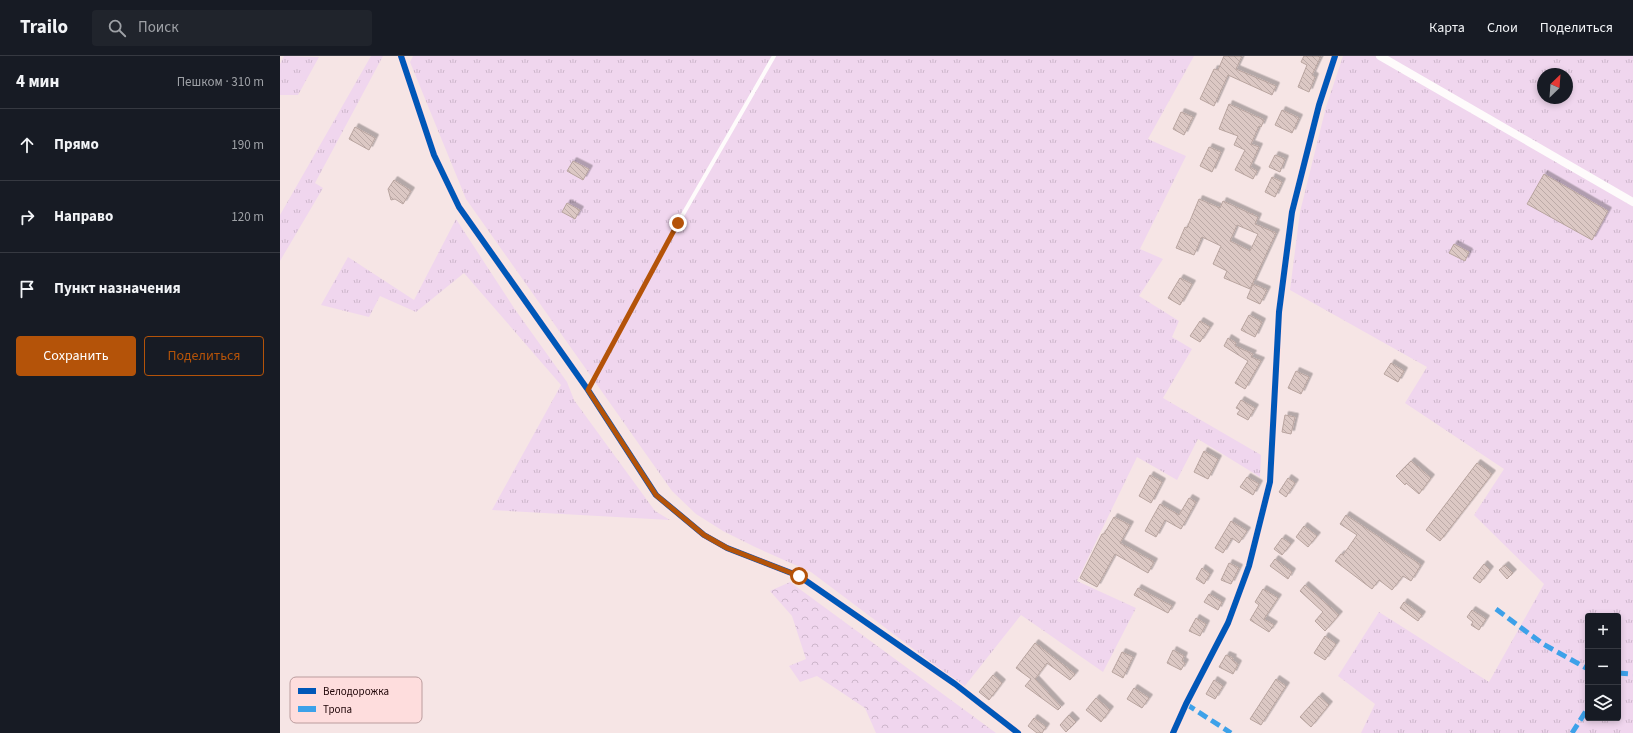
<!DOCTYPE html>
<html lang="ru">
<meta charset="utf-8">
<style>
body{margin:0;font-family:"Source Sans 3",sans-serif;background:#20242c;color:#f1f3f6}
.controls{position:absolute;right:12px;bottom:12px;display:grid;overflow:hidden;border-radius:4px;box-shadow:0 2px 6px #0003}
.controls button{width:36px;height:36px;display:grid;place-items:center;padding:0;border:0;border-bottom:1px solid #363941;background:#171b24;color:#f1f3f6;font:20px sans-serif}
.compass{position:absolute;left:1257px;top:12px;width:36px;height:36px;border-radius:50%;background:#171b24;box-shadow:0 2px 6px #0003;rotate:25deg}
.stop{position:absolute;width:12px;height:12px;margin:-9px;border:3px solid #b45309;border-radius:50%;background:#fff}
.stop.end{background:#b45309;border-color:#fff;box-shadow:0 1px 4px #0008}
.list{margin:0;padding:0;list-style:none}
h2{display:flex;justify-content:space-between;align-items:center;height:52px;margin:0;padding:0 16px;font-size:17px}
h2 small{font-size:13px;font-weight:400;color:#9ea1a6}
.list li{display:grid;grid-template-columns:26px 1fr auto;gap:12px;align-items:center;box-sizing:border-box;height:72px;padding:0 16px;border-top:1px solid #363941}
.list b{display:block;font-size:15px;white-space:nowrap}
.list em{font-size:13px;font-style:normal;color:#9ea1a6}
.actions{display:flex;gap:8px;padding:12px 16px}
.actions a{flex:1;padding:9px 0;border:1px solid #b45309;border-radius:4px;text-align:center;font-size:14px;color:#b45309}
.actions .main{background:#b45309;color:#fff}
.icon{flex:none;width:22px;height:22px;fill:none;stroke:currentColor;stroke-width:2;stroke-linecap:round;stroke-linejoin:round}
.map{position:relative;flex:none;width:1353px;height:677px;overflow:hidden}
header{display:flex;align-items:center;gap:24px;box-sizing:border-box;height:56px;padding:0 20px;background:#171b24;border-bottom:1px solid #363941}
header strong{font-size:19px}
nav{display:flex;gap:22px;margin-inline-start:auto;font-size:14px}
.search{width:280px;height:36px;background:#20242c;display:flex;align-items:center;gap:10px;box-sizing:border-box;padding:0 14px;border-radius:4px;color:#9ea1a6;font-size:15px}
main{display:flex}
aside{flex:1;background:#171b24}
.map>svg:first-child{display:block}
.grass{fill:url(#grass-tufts);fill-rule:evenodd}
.forest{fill:url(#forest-crowns)}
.building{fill:url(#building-back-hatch);stroke:#b8a49f;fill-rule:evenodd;filter:url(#shadow)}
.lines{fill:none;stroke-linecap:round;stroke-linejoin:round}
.lane{stroke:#fefbfb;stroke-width:4}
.street{stroke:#fefbfb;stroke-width:8}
.quiet{stroke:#3da1e9;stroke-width:5;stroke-dasharray:10 5;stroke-linecap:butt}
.cycleway-casing{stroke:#fedddd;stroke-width:8}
.cycleway{stroke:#0057b8;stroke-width:6}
.route{stroke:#b45309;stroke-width:5}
.key{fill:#fedddd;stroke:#bb9c9d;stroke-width:1}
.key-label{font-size:11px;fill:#1f0507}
</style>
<header>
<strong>Trailo</strong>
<div class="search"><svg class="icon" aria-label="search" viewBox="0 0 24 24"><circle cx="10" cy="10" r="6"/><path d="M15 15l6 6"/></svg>Поиск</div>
<nav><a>Карта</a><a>Слои</a><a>Поделиться</a></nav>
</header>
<main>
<aside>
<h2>4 мин<small>Пешком · 310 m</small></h2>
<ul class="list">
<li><svg class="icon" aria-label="ahead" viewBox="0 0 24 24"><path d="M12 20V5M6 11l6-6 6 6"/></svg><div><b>Прямо</b></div><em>190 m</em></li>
<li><svg class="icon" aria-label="right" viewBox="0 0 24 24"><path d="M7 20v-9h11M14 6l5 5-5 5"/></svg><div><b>Направо</b></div><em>120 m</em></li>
<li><svg class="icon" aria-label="arrive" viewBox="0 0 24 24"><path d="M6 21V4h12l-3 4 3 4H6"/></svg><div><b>Пункт назначения</b></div></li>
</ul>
<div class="actions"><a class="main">Сохранить</a><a>Поделиться</a></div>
</aside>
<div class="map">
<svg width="1353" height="677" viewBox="0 0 1353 677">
<defs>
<pattern id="grass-tufts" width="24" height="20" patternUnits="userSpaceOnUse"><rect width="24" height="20" fill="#f0d6ee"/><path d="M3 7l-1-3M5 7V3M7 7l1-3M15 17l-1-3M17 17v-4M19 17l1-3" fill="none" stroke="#cdb6cb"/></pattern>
<pattern id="forest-crowns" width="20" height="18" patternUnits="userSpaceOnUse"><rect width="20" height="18" fill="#f0d6ee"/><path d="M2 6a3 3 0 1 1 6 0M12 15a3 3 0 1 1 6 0" fill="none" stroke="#cdb6cb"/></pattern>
<pattern id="building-back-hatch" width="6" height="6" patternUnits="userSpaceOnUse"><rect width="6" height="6" fill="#dcc8c4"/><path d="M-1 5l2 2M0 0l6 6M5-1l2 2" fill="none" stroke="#bcaaa7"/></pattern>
<filter id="shadow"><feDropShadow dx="3.5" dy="-3.5" stdDeviation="0" flood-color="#0004"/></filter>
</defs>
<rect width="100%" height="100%" fill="#f6e5e5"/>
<g class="grass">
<path d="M4,0L39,1L18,39H0V8Z"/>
<path d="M91,0H103L35,127L43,132L0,205V159Z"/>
<path d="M133,0H914L868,83L906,100L860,193L883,203L859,240L899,265L892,281L912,293L883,342L981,399L980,421L918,383L897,424L857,401L797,525L856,552L823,616L741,559L684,631L531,516L475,491L443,475L416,458L392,435L186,143L130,6Z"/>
<path d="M1063,0H1353V677H1081L1095,648L1058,620L1099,556L1209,626L1264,528L1194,459L1224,413L1125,347L1147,311L1010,234L1020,156L1046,51ZM1263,18H1287V42H1263ZM1308,560H1338V662H1308Z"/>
<path d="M176,163L234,252L287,326L294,344L375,455L390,464L212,454L281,329L184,217L136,256L100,240L89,261L41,249L68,201L134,244Z"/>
</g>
<path class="forest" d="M510,526L716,677H596L585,652L537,620L520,626L509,610L526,603L512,560L490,535Z"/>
<g class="building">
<path d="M944,0H962L956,13L996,30L992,39L948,19L934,50L920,43L934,13L938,14Z"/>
<path d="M1024,0H1041L1032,19L1035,21L1029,36L1018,31L1027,9L1021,6Z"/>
<path d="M949,48L984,64L981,71L979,70L971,88L979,91L970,111L977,115L973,123L955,114L965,94L954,89L958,80L939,73Z"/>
<path d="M1002,54L1019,62L1012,77L995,69Z"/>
<path d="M901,56L913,61L904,79L893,73Z"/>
<path d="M75,71L95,82L89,94L69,83Z"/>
<path d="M929,91L941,96L932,116L920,110Z"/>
<path d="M995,99L1005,103L1000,116L989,111Z"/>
<path d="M293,105L309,113L303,124L287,115Z"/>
<path d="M1264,118L1328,155L1312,184L1247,148Z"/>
<path d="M992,121L1002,126L995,141L985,136Z"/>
<path d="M114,124L131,135L123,148L115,143L111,144L108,133Z"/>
<path d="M919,143L940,152L943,145L978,161L975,168L996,177L970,233L944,222L947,215L933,208L941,190L922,181L914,199L896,192L905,171L907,172ZM957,169L978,178L970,195L950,185Z"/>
<path d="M287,147L300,154L295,163L282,156Z"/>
<path d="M1174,188L1189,196L1185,205L1169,197Z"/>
<path d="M900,222L912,228L900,249L888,242Z"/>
<path d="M973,228L987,234L980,248L967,242Z"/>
<path d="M969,259L982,266L975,281L961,274Z"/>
<path d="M920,265L930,271L920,286L910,280Z"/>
<path d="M948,282L956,287L955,290L973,298L971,301L981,305L965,333L955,327L968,305L944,290Z"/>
<path d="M1111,307L1124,315L1118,326L1104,318Z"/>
<path d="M1016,315L1029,321L1021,338L1008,332Z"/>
<path d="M961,344L975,352L968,364L957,358L960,354L956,352Z"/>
<path d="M1005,359L1015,361L1011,378L1002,376Z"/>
<path d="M924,395L938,403L928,423L914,416Z"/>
<path d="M1131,405L1151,422L1139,438L1126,427L1125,429L1116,420Z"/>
<path d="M1197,407L1212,418L1160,485L1146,474Z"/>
<path d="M870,419L882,426L871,447L859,440Z"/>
<path d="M967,421L979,428L973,439L960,431Z"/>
<path d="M1008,422L1015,427L1006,441L999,436Z"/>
<path d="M909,442L916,446L901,473L885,464L876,481L865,475L880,448L899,459Z"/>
<path d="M1066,459L1141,509L1131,525L1123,520L1112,534L1099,524L1092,533L1055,505L1061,498L1063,499L1077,479L1060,468Z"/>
<path d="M834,461L850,469L840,487L874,506L868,517L835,498L817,531L800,522L822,478H824Z"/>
<path d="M951,465L967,475L959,487L952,482L943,497L935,492Z"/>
<path d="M1024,470L1037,480L1028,491L1016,481Z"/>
<path d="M1002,482L1011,488L1002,499L994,493Z"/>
<path d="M995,503L1012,516L1008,523L990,510Z"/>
<path d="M949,507L959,512L951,528L941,524Z"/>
<path d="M1204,508L1210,514L1200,527L1193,522Z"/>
<path d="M1225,509L1233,517L1227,523L1219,514Z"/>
<path d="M922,512L930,518L924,528L916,523Z"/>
<path d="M1025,529L1059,559L1045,575L1035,565L1043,556L1020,535Z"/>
<path d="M858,532L892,550L888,557L854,539Z"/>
<path d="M983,533L998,542L984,563L994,569L989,576L970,564L979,549L975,546Z"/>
<path d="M929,538L942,546L938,554L924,546Z"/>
<path d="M1124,546L1142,559L1138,565L1120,552Z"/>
<path d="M1192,554L1206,563L1199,574L1191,569L1193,566L1187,561Z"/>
<path d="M916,562L926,568L920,580L909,575Z"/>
<path d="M1045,580L1056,588L1045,604L1034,597Z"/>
<path d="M755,587L795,618L790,624L767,607L755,623L781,651L778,654L745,630L751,623L736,612Z"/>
<path d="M893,594L904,600L902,605L905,607L901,614L887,607Z"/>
<path d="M842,596L853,601L843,622L832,616Z"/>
<path d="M946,599L953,602L952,604L958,608L953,618L939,611Z"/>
<path d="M713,619L722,627L709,644L699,636Z"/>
<path d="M996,623L1006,630L981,669L970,663Z"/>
<path d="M934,624L943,630L935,643L926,638Z"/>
<path d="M854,632L869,642L862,652L847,643Z"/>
<path d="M1039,640L1049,649L1031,671L1020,661Z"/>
<path d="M816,642L830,654L821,666L806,654Z"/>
<path d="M789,659L796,666L786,676L780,669Z"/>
<path d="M754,662L766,671L762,677H757L748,670Z"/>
</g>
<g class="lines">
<path class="lane" d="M308,333L398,167L494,0"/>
<g class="street">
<path d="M121,0L154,99L179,151L308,334L376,439L424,479L447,492L519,520L675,628L738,677"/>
<path d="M1100,0L1353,146"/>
<path d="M893,677L906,648L948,567L969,510L990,426L999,256L1012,156L1039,49L1055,0"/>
</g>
<g class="quiet">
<path d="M1216,553L1263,588L1308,613"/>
<path d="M1338,617L1353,618"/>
<path d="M906,648L951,677"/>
<path d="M1292,677L1308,652"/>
</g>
<g class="cycleway-casing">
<g id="cycleway">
<path d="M121,0L154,99L179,151L308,334L376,439L424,479L447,492L519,520L675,628L738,677"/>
<path d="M893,677L906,648L948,567L969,510L990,426L999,256L1012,156L1039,49L1055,0"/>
</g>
</g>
<use href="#cycleway" class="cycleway"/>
</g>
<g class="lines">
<path class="route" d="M398,167L308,334L376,439L424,479L447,492L519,520"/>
</g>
<rect x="10" y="621" width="132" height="46" rx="6" class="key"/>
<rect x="18" y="632" width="18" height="6" fill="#0057b8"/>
<rect x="18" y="650" width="18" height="6" fill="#3da1e9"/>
<g class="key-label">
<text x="43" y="639">Велодорожка</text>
<text x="43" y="657">Тропа</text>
</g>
</svg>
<div class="controls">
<button>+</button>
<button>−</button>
<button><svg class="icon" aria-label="layers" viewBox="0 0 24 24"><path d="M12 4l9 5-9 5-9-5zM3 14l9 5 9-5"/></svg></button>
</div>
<svg class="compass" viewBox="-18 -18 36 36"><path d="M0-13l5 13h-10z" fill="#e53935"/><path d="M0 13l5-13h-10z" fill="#9ea1a6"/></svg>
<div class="stop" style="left:519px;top:520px"></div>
<div class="stop end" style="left:398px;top:167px"></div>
</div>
</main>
